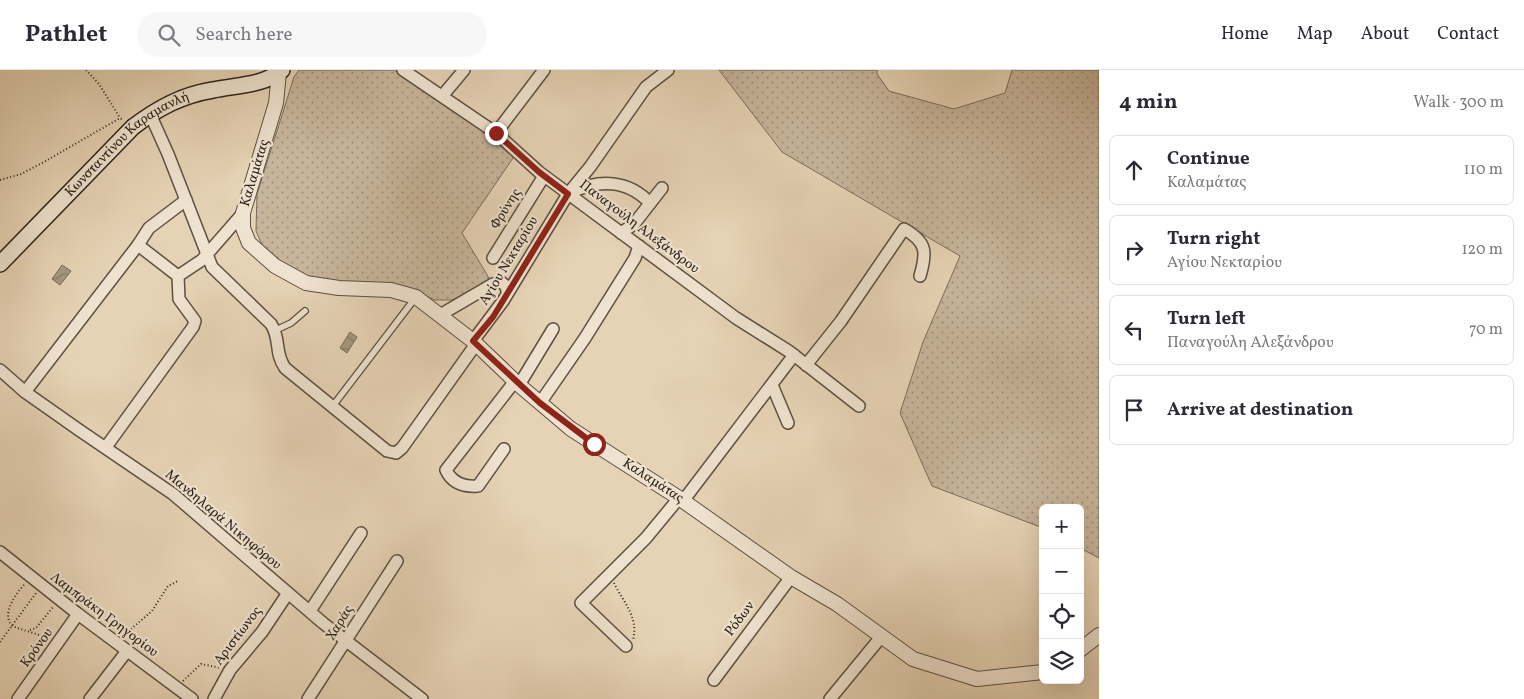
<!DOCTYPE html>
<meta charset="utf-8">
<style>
body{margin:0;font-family:Vollkorn,serif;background:#f7f7f7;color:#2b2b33}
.controls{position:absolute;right:15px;bottom:15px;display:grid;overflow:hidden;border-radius:8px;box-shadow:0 5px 20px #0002}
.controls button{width:45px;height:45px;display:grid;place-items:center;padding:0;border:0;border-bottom:1px solid #e1e1e2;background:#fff;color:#2b2b33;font:25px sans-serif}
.stop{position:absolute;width:15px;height:15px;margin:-11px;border:4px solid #8f2418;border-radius:50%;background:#fff}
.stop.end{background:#8f2418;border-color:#fff;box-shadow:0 1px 5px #0008}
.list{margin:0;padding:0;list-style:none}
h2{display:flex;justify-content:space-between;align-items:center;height:65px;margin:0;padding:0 20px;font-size:21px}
h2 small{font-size:16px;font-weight:400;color:#7c7c81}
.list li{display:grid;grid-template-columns:32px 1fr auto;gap:15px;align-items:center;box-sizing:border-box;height:70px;margin:0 10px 10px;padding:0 10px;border:1px solid #e1e1e2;border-radius:8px}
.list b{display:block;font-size:19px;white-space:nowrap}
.list p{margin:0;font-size:16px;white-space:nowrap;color:#7c7c81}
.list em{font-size:16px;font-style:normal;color:#7c7c81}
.icon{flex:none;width:28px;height:28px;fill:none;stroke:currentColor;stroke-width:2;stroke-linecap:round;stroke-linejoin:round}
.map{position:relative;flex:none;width:1099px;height:629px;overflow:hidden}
header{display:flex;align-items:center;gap:30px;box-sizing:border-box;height:70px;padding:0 25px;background:#fff;border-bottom:1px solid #e1e1e2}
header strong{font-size:24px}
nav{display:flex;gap:28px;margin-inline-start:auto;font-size:18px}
.search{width:350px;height:45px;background:#f7f7f7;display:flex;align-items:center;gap:12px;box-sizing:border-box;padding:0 18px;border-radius:28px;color:#7c7c81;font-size:19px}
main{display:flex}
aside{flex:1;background:#fff}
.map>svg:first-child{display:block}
.grass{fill:url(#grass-dots);stroke:#7a6c5b}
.water{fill:url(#water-waves);stroke:#766a58}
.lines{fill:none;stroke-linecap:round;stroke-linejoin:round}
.service-casing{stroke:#5b5042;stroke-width:8}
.minor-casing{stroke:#5b5042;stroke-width:14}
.tertiary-casing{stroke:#5b5042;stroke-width:16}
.secondary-casing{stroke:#2d241b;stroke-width:18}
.path{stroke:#2d241b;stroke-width:2;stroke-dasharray:1 2.5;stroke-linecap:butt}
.service{stroke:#efe2cf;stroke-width:5.5}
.minor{stroke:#efe2cf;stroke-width:11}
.tertiary{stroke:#efe2cf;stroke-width:14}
.secondary{stroke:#efe2cf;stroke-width:15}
.route{stroke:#8f2418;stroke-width:6}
.labels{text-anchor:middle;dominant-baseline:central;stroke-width:4.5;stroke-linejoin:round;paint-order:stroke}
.street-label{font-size:14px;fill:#2d241b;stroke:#efe2cf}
</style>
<header>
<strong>Pathlet</strong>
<div class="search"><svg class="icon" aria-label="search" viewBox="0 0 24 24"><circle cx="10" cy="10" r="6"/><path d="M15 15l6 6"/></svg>Search here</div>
<nav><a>Home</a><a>Map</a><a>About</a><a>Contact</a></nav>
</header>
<main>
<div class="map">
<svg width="1099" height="629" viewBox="0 0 1099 629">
<defs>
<pattern id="grass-dots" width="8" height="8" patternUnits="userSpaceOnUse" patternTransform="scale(1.25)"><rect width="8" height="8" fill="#c7b59b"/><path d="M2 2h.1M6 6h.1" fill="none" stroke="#a2937e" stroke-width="1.8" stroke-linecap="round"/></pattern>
<pattern id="water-waves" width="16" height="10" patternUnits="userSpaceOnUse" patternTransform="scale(1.25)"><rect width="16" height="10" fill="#a79881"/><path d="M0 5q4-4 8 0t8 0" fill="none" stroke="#887c69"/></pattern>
</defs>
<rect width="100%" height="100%" fill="#e6d3b5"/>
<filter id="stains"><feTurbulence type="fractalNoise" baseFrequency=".004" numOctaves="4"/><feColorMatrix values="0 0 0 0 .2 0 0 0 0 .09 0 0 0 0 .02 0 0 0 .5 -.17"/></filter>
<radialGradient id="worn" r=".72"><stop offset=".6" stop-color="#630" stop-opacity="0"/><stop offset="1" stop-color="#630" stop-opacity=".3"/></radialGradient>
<g class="grass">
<path d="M299,0H394L441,29L510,81L513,88L462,163L489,208L481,216L452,230H435L403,216L310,209L280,191L262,175L256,161L257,124L294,7Z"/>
<path d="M719,0H877V4L889,21L954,39L1005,23L1012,0H1099V488L1080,478V438H1043V458L932,416L900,343L923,272L960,186L782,82Z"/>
</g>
<g class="water">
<path d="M62,195L71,201L60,215L52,209Z"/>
<path d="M350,262L357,267L347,283L340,278Z"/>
</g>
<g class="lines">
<g class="service-casing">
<g id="service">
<path d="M276,260L291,253L305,241"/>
<path d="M332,337L416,227"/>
</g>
</g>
<g class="minor-casing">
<g id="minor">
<path d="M403,0L496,63L539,102L736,248L790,282L859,336"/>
<path d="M443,25L464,0"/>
<path d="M150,44L168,84L212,197L271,254C281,269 274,282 285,298L387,381L396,383L402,378L476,274"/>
<path d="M496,63L544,0"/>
<path d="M572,122C600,109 628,110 650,133"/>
<path d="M621,163L634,154L662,118"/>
<path d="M493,188L544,106"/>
<path d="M178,206L202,190L243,143"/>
<path d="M440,245L493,214L501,212L506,216L507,221"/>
<path d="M473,271L503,231L568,124L590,97L646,17L668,0"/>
<path d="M806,295L841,251L904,159C927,172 927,182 920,206"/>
<path d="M0,300L25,322L79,360L173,424L323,553L422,629"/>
<path d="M519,315L553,259"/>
<path d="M772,315L788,353"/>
<path d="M25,322L138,175"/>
<path d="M540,333L585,268L635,188L639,176"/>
<path d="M106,377L193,257L195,251L179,229L178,206L138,175L149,158L186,130"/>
<path d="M504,379L478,416C464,417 452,413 446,400L515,311"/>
<path d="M683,431L794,285"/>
<path d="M0,482L78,544L192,629"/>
<path d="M310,541L361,463"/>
<path d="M626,576L581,533L646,468L679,428"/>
<path d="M714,610L791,507"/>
<path d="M18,629L78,544"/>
<path d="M90,629L127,581"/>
<path d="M214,629L230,600L262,562L288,523"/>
<path d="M308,629L397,491"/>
<path d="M830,629L881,567"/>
</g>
</g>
<g class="tertiary-casing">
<g id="tertiary">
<path d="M279,3L276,33L243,143V158L249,173L275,196L306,213L339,218L391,220L416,227L473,271L519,315L571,359L679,428L791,507L837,534L913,589L977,609L1043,602"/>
<path d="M1080,580L1099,565"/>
</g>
</g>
<g class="secondary-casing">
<g id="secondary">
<path id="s1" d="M0,194L133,57C158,38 182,25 213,20C236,15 263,16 282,0"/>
</g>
</g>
<g class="path">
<path d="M86,0L99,14L120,48"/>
<path d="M0,110L21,104L44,92L120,48L123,50"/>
<path d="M614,513C623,532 639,547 633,570"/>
<path d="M24,515C16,523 0,546 13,556C23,561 35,562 47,569"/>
<path d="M30,560L36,558L53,537"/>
<path d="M123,566L152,541L168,516L178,511"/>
<path d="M0,572L36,523"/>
<path d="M183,611L201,594L221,598"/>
</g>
<use href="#service" class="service"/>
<use href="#minor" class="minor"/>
<use href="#tertiary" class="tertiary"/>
<use href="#secondary" class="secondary"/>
</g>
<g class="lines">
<path class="route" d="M496,63L539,102L568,124L493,247L473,271L540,333L594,374"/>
</g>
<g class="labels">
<g class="street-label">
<text stroke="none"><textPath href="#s1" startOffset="176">Κωνσταντίνου Καραμανλή</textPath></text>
<text transform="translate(255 103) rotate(-73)">Καλαμάτας</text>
<text transform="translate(506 139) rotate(-58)">Φρύνης</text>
<text transform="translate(639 157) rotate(37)">Παναγούλη Αλεξάνδρου</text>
<text transform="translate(509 191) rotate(-59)">Αγίου Νεκταρίου</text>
<text transform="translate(653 411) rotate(33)">Καλαμάτας</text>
<text transform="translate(223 450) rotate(40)">Μανδηλαρά Νικηφόρου</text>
<text transform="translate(104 545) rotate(37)">Λαμπράκη Γρηγορίου</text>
<text transform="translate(740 549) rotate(-53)">Ρόδων</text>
<text transform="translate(340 553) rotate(-58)">Χαράς</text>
<text transform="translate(238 566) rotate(-53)">Αριστίωνος</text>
<text transform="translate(37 578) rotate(-54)">Κρόνου</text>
</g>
</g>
<rect width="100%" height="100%" filter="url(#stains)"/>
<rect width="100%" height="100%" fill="url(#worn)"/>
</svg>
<div class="controls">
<button>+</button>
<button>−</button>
<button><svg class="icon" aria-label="locate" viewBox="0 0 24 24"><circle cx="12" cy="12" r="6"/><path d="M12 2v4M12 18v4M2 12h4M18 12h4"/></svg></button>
<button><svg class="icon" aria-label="layers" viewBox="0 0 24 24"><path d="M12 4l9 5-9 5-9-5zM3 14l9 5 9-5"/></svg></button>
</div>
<div class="stop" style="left:594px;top:374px"></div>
<div class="stop end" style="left:496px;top:63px"></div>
</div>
<aside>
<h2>4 min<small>Walk · 300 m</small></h2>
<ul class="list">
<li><svg class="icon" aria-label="ahead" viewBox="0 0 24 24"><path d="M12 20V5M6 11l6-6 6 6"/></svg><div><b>Continue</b><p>Καλαμάτας</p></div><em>110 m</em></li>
<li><svg class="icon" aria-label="right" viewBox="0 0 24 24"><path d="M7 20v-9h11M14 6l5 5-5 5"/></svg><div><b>Turn right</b><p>Αγίου Νεκταρίου</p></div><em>120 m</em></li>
<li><svg class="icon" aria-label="left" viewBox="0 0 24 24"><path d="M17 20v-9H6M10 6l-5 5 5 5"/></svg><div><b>Turn left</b><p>Παναγούλη Αλεξάνδρου</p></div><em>70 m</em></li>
<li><svg class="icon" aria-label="arrive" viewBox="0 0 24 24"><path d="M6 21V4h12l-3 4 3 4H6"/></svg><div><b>Arrive at destination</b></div></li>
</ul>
</aside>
</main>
